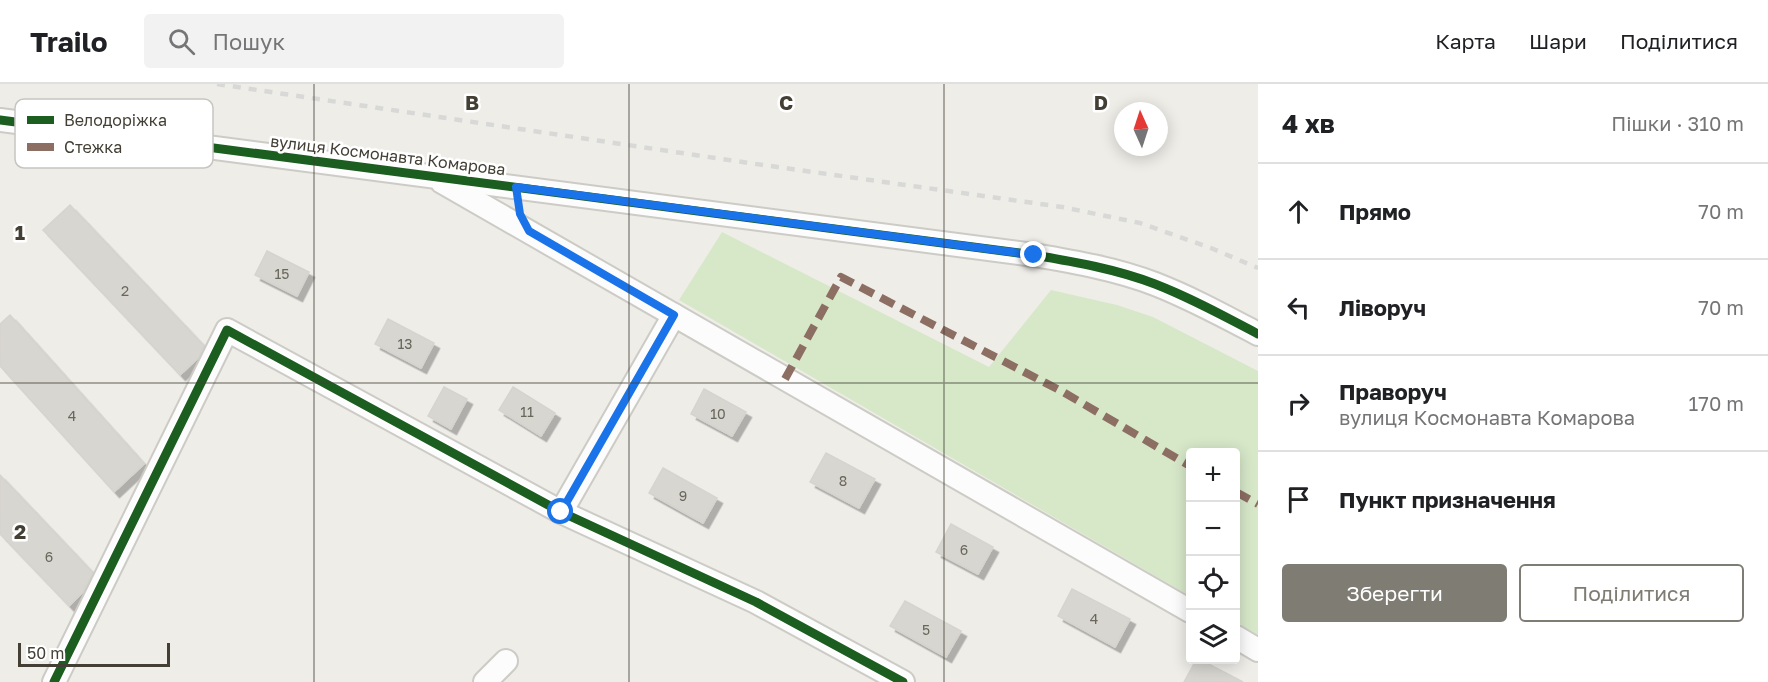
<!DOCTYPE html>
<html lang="uk">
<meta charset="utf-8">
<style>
body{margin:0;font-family:"Golos Text",sans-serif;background:#f2f2f2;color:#202124}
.controls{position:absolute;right:18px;bottom:18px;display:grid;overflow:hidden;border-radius:6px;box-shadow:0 3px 15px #0003}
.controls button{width:54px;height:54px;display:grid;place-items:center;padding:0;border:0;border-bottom:2px solid #e0e0e0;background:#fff;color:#202124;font:30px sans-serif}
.compass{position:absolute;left:1114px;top:18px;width:54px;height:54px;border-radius:50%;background:#fff;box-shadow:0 3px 15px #0003;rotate:357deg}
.scale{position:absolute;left:18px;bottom:15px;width:152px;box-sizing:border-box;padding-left:6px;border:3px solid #433f35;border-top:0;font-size:16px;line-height:21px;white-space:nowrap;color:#433f35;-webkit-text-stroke:4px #fff;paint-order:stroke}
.stop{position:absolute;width:18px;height:18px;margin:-14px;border:4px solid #1a73e8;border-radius:50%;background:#fff}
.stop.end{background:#1a73e8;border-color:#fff;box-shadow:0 2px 6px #0008}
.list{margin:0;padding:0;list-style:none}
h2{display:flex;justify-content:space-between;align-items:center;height:78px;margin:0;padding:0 24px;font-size:26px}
h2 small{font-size:20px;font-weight:400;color:#757577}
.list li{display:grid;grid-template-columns:39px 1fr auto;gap:18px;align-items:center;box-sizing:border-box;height:96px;padding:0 24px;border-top:2px solid #e0e0e0}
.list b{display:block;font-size:22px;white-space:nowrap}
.list p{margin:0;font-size:20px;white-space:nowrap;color:#757577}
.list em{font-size:20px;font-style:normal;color:#757577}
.actions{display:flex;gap:12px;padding:18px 24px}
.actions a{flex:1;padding:14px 0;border:2px solid #7f7c74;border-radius:6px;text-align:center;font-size:21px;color:#7f7c74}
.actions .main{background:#7f7c74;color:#fff}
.icon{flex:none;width:33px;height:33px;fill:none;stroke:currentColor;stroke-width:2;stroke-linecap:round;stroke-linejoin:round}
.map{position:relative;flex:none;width:1258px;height:598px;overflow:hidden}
header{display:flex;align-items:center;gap:36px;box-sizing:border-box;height:84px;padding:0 30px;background:#fff;border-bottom:2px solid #e0e0e0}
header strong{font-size:28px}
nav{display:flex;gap:33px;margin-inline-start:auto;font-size:21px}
.search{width:420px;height:54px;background:#f2f2f2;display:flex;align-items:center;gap:15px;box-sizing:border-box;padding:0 21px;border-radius:6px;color:#757577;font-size:22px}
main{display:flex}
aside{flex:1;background:#fff}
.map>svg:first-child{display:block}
.green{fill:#d7e8c9}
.building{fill:#d8d6d0;stroke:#d6d4ce;stroke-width:1.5;filter:url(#shadow)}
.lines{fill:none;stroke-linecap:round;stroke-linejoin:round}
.minor-casing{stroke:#cccbc5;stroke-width:26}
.minor{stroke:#fcfcfc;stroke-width:22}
.rail{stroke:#d8d8d7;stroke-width:4.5;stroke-dasharray:8 8;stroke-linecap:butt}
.quiet{stroke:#8d6e63;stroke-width:8;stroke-dasharray:15 8;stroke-linecap:butt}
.cycleway-casing{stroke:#fff;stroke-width:13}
.cycleway{stroke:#1b5e20;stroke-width:9}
.route{stroke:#1a73e8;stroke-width:8}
.grid{fill:none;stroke:#433f35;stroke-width:1.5;stroke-opacity:0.55}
.labels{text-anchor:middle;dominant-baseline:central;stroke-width:5;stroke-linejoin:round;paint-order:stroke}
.number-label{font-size:14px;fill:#69665c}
.street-label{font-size:16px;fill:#433f35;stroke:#fff}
.key{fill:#fff;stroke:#c7c5c2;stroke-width:1.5}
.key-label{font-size:16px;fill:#433f35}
.grid-label{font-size:20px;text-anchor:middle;font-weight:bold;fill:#433f35;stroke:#fff;stroke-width:5;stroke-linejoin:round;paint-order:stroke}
</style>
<header>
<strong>Trailo</strong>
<div class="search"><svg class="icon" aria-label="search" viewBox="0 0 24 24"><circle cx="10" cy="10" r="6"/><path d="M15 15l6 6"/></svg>Пошук</div>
<nav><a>Карта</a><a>Шари</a><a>Поділитися</a></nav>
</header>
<main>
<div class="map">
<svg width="1258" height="598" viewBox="0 0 1258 598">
<defs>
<filter id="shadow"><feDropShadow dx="5.5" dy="5.5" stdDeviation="0" flood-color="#0004"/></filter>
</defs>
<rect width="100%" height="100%" fill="#eeede8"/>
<path class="green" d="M722,148L989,283L1051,206L1117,221L1153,233L1258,287V551L1236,538V368H1190V512L679,216Z"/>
<g class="building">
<path d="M70,121L204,262L199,273L180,291L43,146Z"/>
<path d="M267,167L309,188L297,212L255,191Z"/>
<path d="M10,231L144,380L114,408L0,282V240Z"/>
<path d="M388,235L434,259L421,284L375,260Z"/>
<path d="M444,303L467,315L451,345L428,332Z"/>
<path d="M513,303L555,329L541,352L499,326Z"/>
<path d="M704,305L746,328L732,352L691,330Z"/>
<path d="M826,369L875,395L859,424L810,398Z"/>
<path d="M663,384L717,414L703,439L649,409Z"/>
<path d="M0,391L93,489L83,508L69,522L0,450Z"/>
<path d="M951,440L993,463L978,490L936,468Z"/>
<path d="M1072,505L1130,535L1115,563L1058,532Z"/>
<path d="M905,517L961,547L946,573L890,542Z"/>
<path d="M1196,576H1201L1243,598H1184Z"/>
</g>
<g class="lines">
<g class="minor-casing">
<g id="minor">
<path d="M0,36L1034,171C1075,178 1116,185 1155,200C1191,214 1224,232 1258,250"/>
<path d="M442,98L1190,527"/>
<path d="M561,428L674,231"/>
<path d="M1236,553L1258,566"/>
<path d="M54,598L227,246L561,428L756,518L903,598"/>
<path d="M485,598L506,577"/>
</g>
</g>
<use href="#minor" class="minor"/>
<path class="rail" d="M217,0L749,79L1062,123L1140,139L1211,164L1258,184"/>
<g class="quiet">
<path d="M785,295L841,193L1063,308L1190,382"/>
<path d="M1236,408L1258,420"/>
</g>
<g class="cycleway-casing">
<g id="cycleway">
<path d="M0,36L1034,171C1075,178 1116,185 1155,200C1191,214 1224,232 1258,250"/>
<path d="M54,598L227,246L561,428L756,518L903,598"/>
</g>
</g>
<use href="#cycleway" class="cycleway"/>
</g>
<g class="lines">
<path class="route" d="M561,428L674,231L529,147L520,130L516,103L1034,171"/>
</g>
<path class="grid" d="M314,0V598M629,0V598M944,0V598M0,299H1258"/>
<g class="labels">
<g class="number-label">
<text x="282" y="189">15</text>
<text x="125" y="206">2</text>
<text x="405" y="259">13</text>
<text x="527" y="327">11</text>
<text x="718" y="329">10</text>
<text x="72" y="331">4</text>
<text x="843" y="396">8</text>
<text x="683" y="411">9</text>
<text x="964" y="465">6</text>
<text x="49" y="472">6</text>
<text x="1094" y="534">4</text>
<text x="926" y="545">5</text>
</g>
<g class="street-label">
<text transform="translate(388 71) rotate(7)">вулиця Космонавта Комарова</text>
</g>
</g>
<rect x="15" y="15" width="198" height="69" rx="9" class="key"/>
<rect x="27" y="32" width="27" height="8" fill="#1b5e20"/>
<rect x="27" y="59" width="27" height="8" fill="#8d6e63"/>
<g class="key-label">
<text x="64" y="42">Велодоріжка</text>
<text x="64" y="69">Стежка</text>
</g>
<g class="grid-label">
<text x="472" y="26">B</text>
<text x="786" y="26">C</text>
<text x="1101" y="26">D</text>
<text x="20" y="156">1</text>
<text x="20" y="455">2</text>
</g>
</svg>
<div class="controls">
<button>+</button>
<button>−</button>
<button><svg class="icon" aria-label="locate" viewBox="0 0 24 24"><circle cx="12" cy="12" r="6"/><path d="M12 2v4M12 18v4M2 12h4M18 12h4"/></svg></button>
<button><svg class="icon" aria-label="layers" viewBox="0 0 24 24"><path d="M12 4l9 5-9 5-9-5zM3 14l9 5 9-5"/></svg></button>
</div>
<svg class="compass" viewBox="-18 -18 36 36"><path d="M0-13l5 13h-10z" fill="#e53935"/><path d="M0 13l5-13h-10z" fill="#757577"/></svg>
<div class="scale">50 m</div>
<div class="stop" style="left:561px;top:428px"></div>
<div class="stop end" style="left:1034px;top:171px"></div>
</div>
<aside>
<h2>4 хв<small>Пішки · 310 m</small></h2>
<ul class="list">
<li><svg class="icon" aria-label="ahead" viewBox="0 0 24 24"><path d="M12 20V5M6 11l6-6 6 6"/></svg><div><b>Прямо</b></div><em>70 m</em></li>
<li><svg class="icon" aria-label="left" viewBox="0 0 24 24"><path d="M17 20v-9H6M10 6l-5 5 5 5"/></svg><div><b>Ліворуч</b></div><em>70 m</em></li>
<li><svg class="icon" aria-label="right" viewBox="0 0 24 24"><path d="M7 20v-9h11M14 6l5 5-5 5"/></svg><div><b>Праворуч</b><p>вулиця Космонавта Комарова</p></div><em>170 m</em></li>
<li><svg class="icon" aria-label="arrive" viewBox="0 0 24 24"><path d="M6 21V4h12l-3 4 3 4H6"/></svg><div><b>Пункт призначення</b></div></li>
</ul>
<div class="actions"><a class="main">Зберегти</a><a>Поділитися</a></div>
</aside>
</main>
